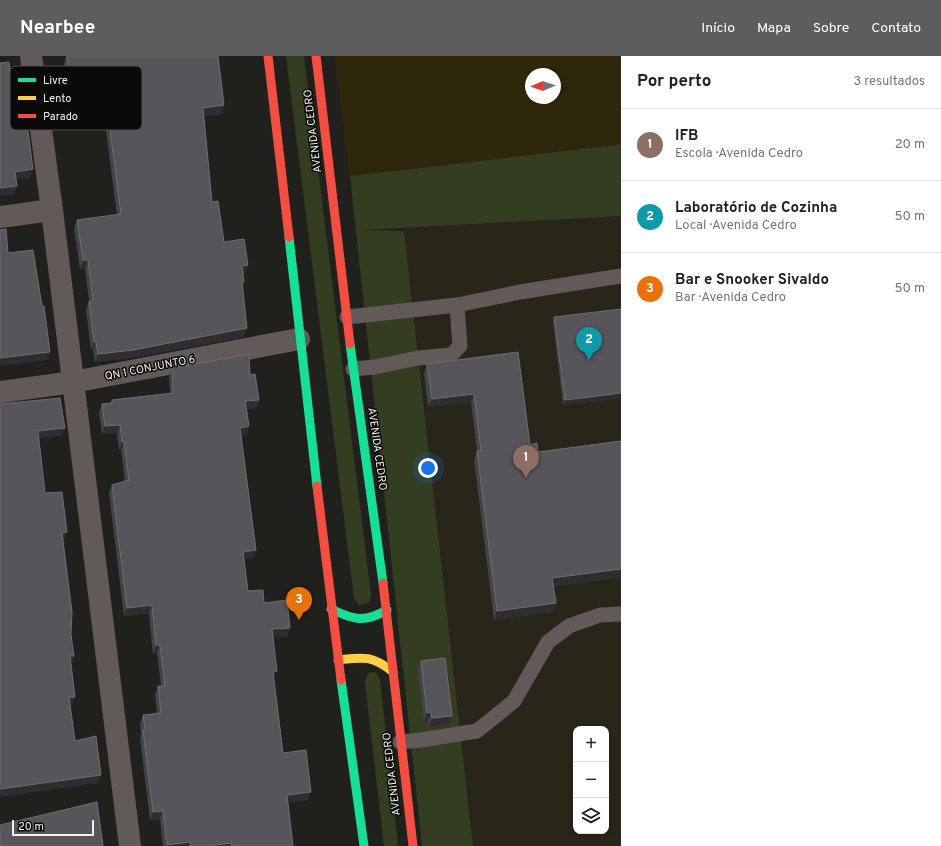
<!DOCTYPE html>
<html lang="pt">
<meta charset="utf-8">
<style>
body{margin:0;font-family:Overpass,sans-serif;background:#f6f6f6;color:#202124}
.controls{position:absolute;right:12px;bottom:12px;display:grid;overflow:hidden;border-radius:8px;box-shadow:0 2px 6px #0003}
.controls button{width:36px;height:36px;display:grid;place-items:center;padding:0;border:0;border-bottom:1px solid #e0e0e0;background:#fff;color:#202124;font:20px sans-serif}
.compass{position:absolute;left:525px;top:12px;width:36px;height:36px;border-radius:50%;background:#fff;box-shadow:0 2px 6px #0003;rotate:268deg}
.scale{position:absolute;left:12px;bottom:10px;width:82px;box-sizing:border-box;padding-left:4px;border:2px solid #f1f0ec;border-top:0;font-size:11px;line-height:14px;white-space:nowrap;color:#f1f0ec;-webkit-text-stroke:3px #0b0a08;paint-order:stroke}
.you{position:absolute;left:428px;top:412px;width:14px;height:14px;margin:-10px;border:3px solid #fff;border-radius:50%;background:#1a73e8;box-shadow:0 0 0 6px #1a73e833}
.badge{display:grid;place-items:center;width:26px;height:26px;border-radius:50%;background:#5d5d5d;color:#fff;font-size:13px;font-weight:700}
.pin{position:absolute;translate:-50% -33px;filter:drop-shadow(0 1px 2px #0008)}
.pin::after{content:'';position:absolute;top:21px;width:14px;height:12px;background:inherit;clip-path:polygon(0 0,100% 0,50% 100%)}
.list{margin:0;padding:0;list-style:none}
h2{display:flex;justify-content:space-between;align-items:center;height:52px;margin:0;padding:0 16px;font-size:17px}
h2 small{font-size:13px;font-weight:400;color:#757577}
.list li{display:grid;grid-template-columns:26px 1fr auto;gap:12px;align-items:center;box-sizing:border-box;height:72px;padding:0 16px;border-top:1px solid #e0e0e0}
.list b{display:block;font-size:15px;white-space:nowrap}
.list p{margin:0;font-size:13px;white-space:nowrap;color:#757577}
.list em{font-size:13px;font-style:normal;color:#757577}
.icon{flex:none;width:22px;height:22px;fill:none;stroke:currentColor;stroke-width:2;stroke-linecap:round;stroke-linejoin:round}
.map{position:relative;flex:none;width:621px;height:790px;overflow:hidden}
header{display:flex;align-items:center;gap:24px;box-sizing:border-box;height:56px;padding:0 20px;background:#5d5d5d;color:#fff}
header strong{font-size:19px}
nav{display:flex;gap:22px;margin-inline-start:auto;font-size:14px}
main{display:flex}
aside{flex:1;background:#fff}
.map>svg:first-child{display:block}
.built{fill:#282519;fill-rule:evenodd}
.green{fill:#333d20}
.sand{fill:#2e2709;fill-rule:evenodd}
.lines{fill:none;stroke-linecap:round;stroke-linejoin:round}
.lane{stroke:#615a58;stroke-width:15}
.street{stroke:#615a58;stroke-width:22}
.fast{stroke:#16e098;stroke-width:9}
.slow{stroke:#ffcf43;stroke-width:9}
.jam{stroke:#f24e42;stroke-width:9}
.wall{fill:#454248}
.shaded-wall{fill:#2e2d2f}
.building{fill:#57555a;stroke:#706d71}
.labels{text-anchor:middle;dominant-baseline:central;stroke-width:3;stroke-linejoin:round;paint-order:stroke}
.street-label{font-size:11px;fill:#f1f0ec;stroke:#0b0a08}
.key{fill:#0b0a08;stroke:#504f4c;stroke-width:1}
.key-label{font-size:11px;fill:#f1f0ec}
</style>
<header>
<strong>Nearbee</strong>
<nav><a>Início</a><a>Mapa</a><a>Sobre</a><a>Contato</a></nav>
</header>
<main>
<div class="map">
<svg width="621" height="790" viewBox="0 0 621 790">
<rect width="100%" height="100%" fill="#20201c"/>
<path class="built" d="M621,160V790H473L402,172ZM576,673H606V775H576Z"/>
<g class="green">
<path d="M286,0H304L371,539L370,546L359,549L354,542Z"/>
<path d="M335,0L394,115L621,88V160L364,174L404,175L473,790H422L350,120Z"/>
<path d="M373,616L376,617L380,623L398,790H384L365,626L368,617Z"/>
</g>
<path class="sand" d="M335,0H621V88L350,120ZM531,18H555V42H531Z"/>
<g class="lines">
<g class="lane">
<path d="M457,249L520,236L621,220"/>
<path d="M347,261L457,249L460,290L451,299L418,302L375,311L353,313"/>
<path d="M400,686L421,684L477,675L514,645L548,586L569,570L600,559L621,558"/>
</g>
<g class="street">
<path d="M31,0L52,154L130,790"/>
<path d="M0,161L52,154"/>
<path d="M0,336L73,326L299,283"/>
</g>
<g class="fast">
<path d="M289,181L317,430"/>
<path d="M350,288L383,527"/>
<path d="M331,553C354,564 364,567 387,554"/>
<path d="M341,624L364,790"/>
</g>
<path class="slow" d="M338,604C363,601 372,599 393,616"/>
<g class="jam">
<path d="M268,0L289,181"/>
<path d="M316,0L350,288"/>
<path d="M317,430L341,624"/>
<path d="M383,527L413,790"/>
</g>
</g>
<g class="wall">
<path d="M66,0H218L224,49L221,58L204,60L212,146L224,186L248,209L245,218H243L242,230L244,281L130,302L95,306L93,294H91L86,254L89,245L85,212L80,213L74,172L77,164L117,159L102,44L68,48L64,8Z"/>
<path d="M621,253V342L563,349L553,266L554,261Z"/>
<path d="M518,296L530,389L538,396L621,385V521L553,530L556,547L552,556L494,564L474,404L477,395L471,346L428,351L424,317L427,308Z"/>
<path d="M172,312L250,319L259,344L256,352L247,353L249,370L246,379H241L256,494L253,502L244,503L248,535L264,547L287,581H273L274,623L283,697L308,744L288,746L293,790H163L160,763L150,764L140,682L141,679L140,667L143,659L157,658L155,639L158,630H161L157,597L153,598L149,557L124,560L109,437L112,429L125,425L121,394H119L117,377L102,378L99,356L102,348L111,347L112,344L170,337L169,320Z"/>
<path d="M421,605L452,660L449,668L429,671L428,665L424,666L418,614Z"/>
</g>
<g class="shaded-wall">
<path d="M105,36L102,44L68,48L71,40Z"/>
<path d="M224,49L221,58L200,60L203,52Z"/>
<path d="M33,113L30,122L12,124L15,116Z"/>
<path d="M17,130L14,138L0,140V132Z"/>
<path d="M83,204H88L85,212L80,213Z"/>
<path d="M248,209L245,218L239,219L242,210Z"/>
<path d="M247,272L244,281L130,302L95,306L98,298Z"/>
<path d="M94,286H96L93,294H91Z"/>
<path d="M50,296L47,304L0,310V302Z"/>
<path d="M621,337V342L563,349L565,344Z"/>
<path d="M474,338L471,346L428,351L432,343Z"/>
<path d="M259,344L256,352L242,353L245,345Z"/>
<path d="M120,369L117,377L102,378L105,370Z"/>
<path d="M249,370L246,379L238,380L240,372Z"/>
<path d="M65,372L62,380L35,383L38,375Z"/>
<path d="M122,386H124L121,394H119Z"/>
<path d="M67,476L64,484L59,485L62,477Z"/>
<path d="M256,494L253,502L240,504L243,496Z"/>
<path d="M621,513V521L549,530L552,522Z"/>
<path d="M556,547L552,556L494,564L497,555Z"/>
<path d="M152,549L149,557L124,560L127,552Z"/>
<path d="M290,572L287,581H269L272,573Z"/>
<path d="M156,589H160L157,597L153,598Z"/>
<path d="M70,600H74L71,608Z"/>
<path d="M277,615L274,623L273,616Z"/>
<path d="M69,641H75L72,649L66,650Z"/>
<path d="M431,656L428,665L424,666L427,657Z"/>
<path d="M452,660L449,668L429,671L432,662Z"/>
<path d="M101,719L98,727L0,741V733Z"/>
<path d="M311,736L308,744L284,747L287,739Z"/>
<path d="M163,755L160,763L150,764L153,756Z"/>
<path d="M190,786L189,790H167V789Z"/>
<path d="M231,787L230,790H210Z"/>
</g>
<g class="building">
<path d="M67,0H218L224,49L203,52L212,146L218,145L224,186L244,183L248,209L242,210L244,226H242L247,272L133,294L98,298L96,286H94L89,246L93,244L88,204H83L77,164L121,158L105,36L71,40Z"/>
<path d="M9,6L14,47L24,45L33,113L15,116L17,130L0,132V7Z"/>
<path d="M6,173L8,197L33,194L42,250H44L50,296L0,302V174Z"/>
<path d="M621,253V337L565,344L554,261Z"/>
<path d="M518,296L530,389L537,387L538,396L621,385V513L552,522L556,547L497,555L477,395H481L474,338L432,343L427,308Z"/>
<path d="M249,298L250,319L255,318L259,344L245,345L249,370L240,372L256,494L243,496L248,535L263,534L264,547L287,544L290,572L272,573L277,615L273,616L283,697L306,694L311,736L287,739L293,790H232L231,787L210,790H191L190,786L167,789L163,755L153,756L143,674H145L143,659L161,657L158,630H165L160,589H156L152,549L127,552L112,429L129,424L124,386H122L120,369L105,370L102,348L112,347V344L173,337L172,312Z"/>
<path d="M60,342L65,372L38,375L45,437L62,436L67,476L62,477L72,556L71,579L74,600H70L75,641H69L75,685L96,680L101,719L0,733V348Z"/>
<path d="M445,602L452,660L432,662L431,656L427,657L421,605Z"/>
<path d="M97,746L103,790H0V769Z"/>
</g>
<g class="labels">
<g class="street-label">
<text transform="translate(313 75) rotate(-97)">AVENIDA CEDRO</text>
<text transform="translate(150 312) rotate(-11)">QN 1 CONJUNTO 6</text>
<text transform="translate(377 393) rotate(82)">AVENIDA CEDRO</text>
<text transform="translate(392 718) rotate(-97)">AVENIDA CEDRO</text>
</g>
</g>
<rect x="10" y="10" width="132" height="64" rx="6" class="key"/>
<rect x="18" y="22" width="18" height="4" fill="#16e098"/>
<rect x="18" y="40" width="18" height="4" fill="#ffcf43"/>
<rect x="18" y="58" width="18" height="4" fill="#f24e42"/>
<g class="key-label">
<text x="43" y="28">Livre</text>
<text x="43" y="46">Lento</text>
<text x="43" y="64">Parado</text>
</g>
</svg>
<div class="controls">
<button>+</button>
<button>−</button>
<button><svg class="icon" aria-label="layers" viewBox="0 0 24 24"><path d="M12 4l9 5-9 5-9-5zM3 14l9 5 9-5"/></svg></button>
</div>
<svg class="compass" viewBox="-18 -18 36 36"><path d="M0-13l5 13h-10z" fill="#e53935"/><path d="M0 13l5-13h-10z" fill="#757577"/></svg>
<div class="scale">20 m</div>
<div class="you"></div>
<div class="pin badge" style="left:526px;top:422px;background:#8d6e63">1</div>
<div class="pin badge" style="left:589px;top:304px;background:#0f9aa8">2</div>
<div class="pin badge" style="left:299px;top:564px;background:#e8710a">3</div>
</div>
<aside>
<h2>Por perto<small>3 resultados</small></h2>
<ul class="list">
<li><span class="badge" style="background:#8d6e63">1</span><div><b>IFB</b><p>Escola · Avenida Cedro</p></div><em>20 m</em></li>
<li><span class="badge" style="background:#0f9aa8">2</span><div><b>Laboratório de Cozinha</b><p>Local · Avenida Cedro</p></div><em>50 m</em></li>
<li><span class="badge" style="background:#e8710a">3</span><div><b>Bar e Snooker Sivaldo</b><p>Bar · Avenida Cedro</p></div><em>50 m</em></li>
</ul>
</aside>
</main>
